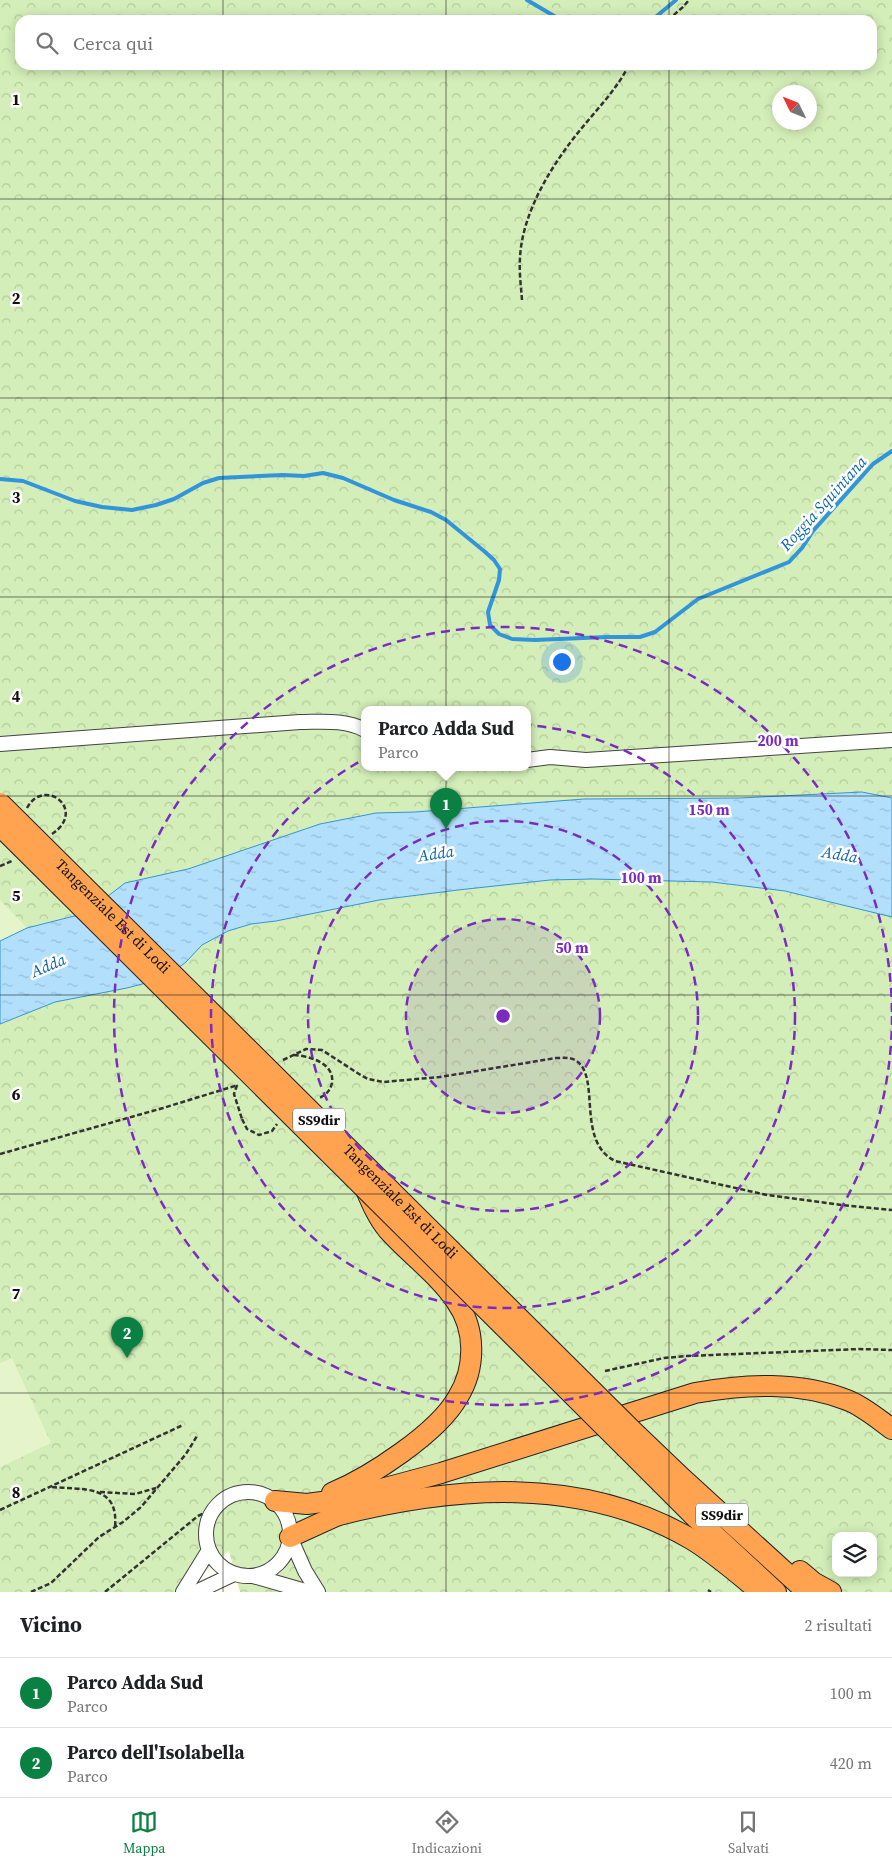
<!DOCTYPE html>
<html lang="it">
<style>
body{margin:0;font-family:"Source Serif 4",serif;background:#f2f2f2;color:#202124}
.controls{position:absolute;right:15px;bottom:15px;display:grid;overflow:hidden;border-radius:10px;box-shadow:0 2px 12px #0003}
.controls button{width:45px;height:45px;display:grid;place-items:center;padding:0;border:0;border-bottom:1px solid #e0e0e0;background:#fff;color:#202124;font:25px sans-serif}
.compass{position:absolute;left:772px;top:85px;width:45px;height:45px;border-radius:50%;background:#fff;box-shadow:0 2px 12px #0003;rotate:313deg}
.you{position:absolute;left:561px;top:661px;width:18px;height:18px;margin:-12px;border:4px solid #fff;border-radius:50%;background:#1a73e8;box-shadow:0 0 0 8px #1a73e833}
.badge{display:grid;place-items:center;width:32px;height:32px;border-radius:50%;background:#0b8043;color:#fff;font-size:16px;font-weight:700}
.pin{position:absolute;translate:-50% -41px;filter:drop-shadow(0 1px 2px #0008)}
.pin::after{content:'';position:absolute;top:26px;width:18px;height:15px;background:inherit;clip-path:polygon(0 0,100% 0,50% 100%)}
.popup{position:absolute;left:361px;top:706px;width:170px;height:65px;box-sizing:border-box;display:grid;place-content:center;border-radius:10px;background:#fff;filter:drop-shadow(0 1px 4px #0005);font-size:16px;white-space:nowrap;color:#757577}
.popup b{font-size:19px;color:#202124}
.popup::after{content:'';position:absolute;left:50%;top:100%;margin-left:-10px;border:10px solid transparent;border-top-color:#fff}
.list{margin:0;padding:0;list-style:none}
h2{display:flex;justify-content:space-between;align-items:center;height:65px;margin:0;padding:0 20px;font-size:21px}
h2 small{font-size:16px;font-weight:400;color:#757577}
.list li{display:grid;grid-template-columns:32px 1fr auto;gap:15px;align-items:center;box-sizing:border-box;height:70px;padding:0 20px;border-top:1px solid #e0e0e0}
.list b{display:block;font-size:19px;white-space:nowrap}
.list p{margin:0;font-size:16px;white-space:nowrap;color:#757577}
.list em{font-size:16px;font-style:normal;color:#757577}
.icon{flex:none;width:28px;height:28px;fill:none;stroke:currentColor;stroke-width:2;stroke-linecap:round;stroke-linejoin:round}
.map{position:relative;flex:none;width:892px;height:1592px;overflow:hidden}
.search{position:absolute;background:#fff;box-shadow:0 2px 12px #0003;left:15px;right:15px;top:15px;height:55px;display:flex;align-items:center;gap:12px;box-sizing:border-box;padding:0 18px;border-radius:15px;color:#757577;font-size:19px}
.sheet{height:205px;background:#fff}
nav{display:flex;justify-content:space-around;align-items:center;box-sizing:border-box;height:70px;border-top:1px solid #e0e0e0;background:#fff;font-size:14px;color:#757577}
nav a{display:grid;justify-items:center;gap:2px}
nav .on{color:#0b8043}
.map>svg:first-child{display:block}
.park{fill:url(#park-crowns);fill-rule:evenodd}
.pitch{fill:#e5f4ca}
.water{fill:url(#water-ripples);stroke:#3294da}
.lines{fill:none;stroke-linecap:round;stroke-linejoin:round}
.stream{stroke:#3294da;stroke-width:4}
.minor-casing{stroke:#434343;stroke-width:16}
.highway-casing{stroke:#212121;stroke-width:22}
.path{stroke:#323232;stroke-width:2.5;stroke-dasharray:5 2.5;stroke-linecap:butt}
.minor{stroke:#fff;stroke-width:14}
.highway{stroke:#ffa351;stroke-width:20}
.highway-bridge-casing{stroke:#212121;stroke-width:22;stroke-linecap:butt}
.path-bridge{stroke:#323232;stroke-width:2.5;stroke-dasharray:5 2.5;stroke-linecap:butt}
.highway-bridge{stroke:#ffa351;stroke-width:20}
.grid{fill:none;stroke:#101010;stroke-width:1;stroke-opacity:0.55}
.ring{fill:none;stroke:#7b2cbf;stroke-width:2.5;stroke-dasharray:9 6}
.labels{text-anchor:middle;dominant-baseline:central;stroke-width:5;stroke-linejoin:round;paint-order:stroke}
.shield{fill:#fff;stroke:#585858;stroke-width:1}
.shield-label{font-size:14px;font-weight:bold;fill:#101010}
.street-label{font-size:15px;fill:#101010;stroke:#fff}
.water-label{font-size:16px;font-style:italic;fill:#0c65af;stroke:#fff}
.grid-label{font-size:16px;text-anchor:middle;font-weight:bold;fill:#101010;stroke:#fff;stroke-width:5;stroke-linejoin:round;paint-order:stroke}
.centre{fill:#7b2cbf;stroke:#fff;stroke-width:2.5}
.ring-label{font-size:15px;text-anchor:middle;font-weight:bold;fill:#7b2cbf;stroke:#fff;stroke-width:5;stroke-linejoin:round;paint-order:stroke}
</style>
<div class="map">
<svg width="892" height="1592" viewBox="0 0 892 1592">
<defs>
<pattern id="park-crowns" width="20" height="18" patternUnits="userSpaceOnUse" patternTransform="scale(1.25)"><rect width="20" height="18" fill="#d3eeb8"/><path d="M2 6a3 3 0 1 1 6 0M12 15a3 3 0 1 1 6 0" fill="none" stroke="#b4cb9d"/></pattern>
<pattern id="water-ripples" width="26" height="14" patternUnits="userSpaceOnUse" patternTransform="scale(1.25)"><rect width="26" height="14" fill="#b2dffc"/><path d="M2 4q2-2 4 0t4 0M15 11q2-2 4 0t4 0" fill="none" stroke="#98bed7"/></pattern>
</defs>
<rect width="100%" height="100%" fill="#fffdf3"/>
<path class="park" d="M0,0H892V1592H240L229,1551L179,1592H0ZM20,20H872V65H20ZM780,92H810V122H780ZM365,710H527V768H365ZM836,1536H873V1573H836Z"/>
<g class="pitch">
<path d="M0,900L27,928L0,941Z"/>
<path d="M12,1358L51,1443L0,1467V1363Z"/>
</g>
<path class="water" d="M862,792L892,798V917L785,891L712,882L593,879L550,880L458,890L379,900L276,921L251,924L228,931L202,945L186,962L165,978L127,988L55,1002L0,1024V941L27,928L86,913L125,883L188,869L320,824L376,813L415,812L584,799L740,798Z"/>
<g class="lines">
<g class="stream">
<path d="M527,0L561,20"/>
<path d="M652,20L676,0"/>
<path d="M0,479L23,481L75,501L102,507L132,510L156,505L174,499L203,483L219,478L283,475L304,476L323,473L343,478L394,500L431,512L446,520L484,551L494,560L500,569L499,580L488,612L490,625L499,634L512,639L535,640L607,637H640L655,632L698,599L789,562L802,548L813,531L873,464L892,451"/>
</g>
<g class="minor-casing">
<g id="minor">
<path d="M0,744L300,722C321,722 345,719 365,730"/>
<path d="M527,760L550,757L586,760L892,740"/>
<circle cx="248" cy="1534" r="42"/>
<path d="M290,1537L305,1571L318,1592"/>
<path d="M253,1576L309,1592"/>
<path d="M183,1592L209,1550"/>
<path d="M196,1592L234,1574"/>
</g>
</g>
<g class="highway-casing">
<g id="highway">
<path d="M638,1436L683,1479L807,1592"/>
<path d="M626,1448L696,1518L776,1592"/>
<path d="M332,1493C370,1477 438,1433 458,1397C476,1368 476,1329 456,1301C438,1274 409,1254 388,1230C378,1218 372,1204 366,1190"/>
<path d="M275,1501L307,1504L344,1499L441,1473L695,1393C745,1384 798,1381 847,1400C863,1406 878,1419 892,1429"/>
<path d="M335,1516C453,1486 581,1475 691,1539C713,1552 740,1575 760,1592"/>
<path d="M290,1537L347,1511"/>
<path d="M800,1571L813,1582L831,1592"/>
</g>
</g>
<g class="path">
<path d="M668,20L683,7L689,0"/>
<path d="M522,300C521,286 519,272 520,258C522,212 553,163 581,129C598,108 617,89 629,65"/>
<path d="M27,808C44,776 88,810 52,834"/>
<path d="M0,866L12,861"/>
<path d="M294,1055C309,1056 335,1063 332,1083C330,1091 326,1095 319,1098"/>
<path d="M283,1060L306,1049L322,1050L359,1074L368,1079L383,1082L440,1077L556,1058C563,1058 569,1057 575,1060C602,1075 575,1141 615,1161L767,1195L842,1205L892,1210"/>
<path d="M237,1085L234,1094L242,1119"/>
<path d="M0,1154L163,1108L238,1085"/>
<path d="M605,1371L664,1358L687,1356L859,1349L892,1350"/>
<path d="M52,1487C83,1490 119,1484 115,1527"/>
<path d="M100,1492L135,1494L156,1488"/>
<path d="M0,1510L183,1425"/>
<path d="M708,1590L711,1592"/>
<path d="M31,1592L51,1583L99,1537L123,1522L141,1507L186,1454L197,1436"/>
<path d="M105,1592L198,1516L213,1509"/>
</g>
<use href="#minor" class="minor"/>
<use href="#highway" class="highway"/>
<g class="highway-bridge-casing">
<g id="highway-bridge">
<path id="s1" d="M0,803L638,1436"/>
<path d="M0,826L626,1448"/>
</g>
</g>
<path class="path-bridge" d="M242,1119L247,1129L259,1135L272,1131L277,1124"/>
<use href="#highway-bridge" class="highway-bridge"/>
</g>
<path class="grid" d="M223,0V20M446,0V20M669,0V20M223,65V1592M446,65V1592M669,65V1592M0,199H892M0,398H892M0,597H892M0,796H892M0,995H892M0,1194H892M0,1393H892"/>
<circle cx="503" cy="1016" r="97" fill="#7b2cbf" fill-opacity=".12"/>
<g class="ring">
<circle cx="503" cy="1016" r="97"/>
<circle cx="503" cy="1016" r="195"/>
<circle cx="503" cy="1016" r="292"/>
<circle cx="503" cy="1016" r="389"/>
</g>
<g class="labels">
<g class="shield">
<rect x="293" y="1108.5" width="52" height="23" rx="4"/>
<rect x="696" y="1503.5" width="52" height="23" rx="4"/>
</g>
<g class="shield-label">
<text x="319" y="1120">SS9dir</text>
<text x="722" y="1515">SS9dir</text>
</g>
<g class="street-label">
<text stroke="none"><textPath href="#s1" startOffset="160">Tangenziale Est di Lodi</textPath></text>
<text stroke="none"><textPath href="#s1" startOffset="565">Tangenziale Est di Lodi</textPath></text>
</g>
<g class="water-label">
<text transform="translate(823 503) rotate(-48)">Roggia Squintana</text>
<text transform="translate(436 853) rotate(-8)">Adda</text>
<text transform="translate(840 854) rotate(9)">Adda</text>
<text transform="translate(48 965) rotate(-23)">Adda</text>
</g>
</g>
<g class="grid-label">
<text x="16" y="105">1</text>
<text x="16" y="304">2</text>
<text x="16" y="503">3</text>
<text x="16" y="702">4</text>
<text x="16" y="901">5</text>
<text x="16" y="1100">6</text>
<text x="16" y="1299">7</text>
<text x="16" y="1498">8</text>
</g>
<circle cx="503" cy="1016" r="8" class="centre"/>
<g class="ring-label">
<text x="778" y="746">200 m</text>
<text x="709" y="815">150 m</text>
<text x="641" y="883">100 m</text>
<text x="572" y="953">50 m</text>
</g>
</svg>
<div class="controls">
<button><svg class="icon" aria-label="layers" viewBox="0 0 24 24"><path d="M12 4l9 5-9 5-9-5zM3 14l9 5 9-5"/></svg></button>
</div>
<svg class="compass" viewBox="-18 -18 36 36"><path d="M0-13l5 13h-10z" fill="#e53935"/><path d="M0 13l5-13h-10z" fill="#757577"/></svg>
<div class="you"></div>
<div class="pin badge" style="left:446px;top:829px">1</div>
<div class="popup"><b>Parco Adda Sud</b>Parco</div>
<div class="pin badge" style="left:127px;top:1358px">2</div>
<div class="search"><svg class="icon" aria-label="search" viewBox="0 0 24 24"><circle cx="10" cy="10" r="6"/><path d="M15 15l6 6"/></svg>Cerca qui</div>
</div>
<section class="sheet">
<h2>Vicino<small>2 risultati</small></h2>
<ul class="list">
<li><span class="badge">1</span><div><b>Parco Adda Sud</b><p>Parco</p></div><em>100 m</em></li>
<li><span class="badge">2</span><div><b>Parco dell'Isolabella</b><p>Parco</p></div><em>420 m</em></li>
</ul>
</section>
<nav>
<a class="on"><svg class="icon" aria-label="map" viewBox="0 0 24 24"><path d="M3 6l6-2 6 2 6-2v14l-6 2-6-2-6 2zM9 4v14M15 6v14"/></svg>Mappa</a>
<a><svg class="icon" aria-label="directions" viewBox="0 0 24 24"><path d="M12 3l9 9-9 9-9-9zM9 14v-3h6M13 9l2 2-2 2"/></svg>Indicazioni</a>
<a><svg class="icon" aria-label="saved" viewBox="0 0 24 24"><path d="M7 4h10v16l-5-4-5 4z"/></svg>Salvati</a>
</nav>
